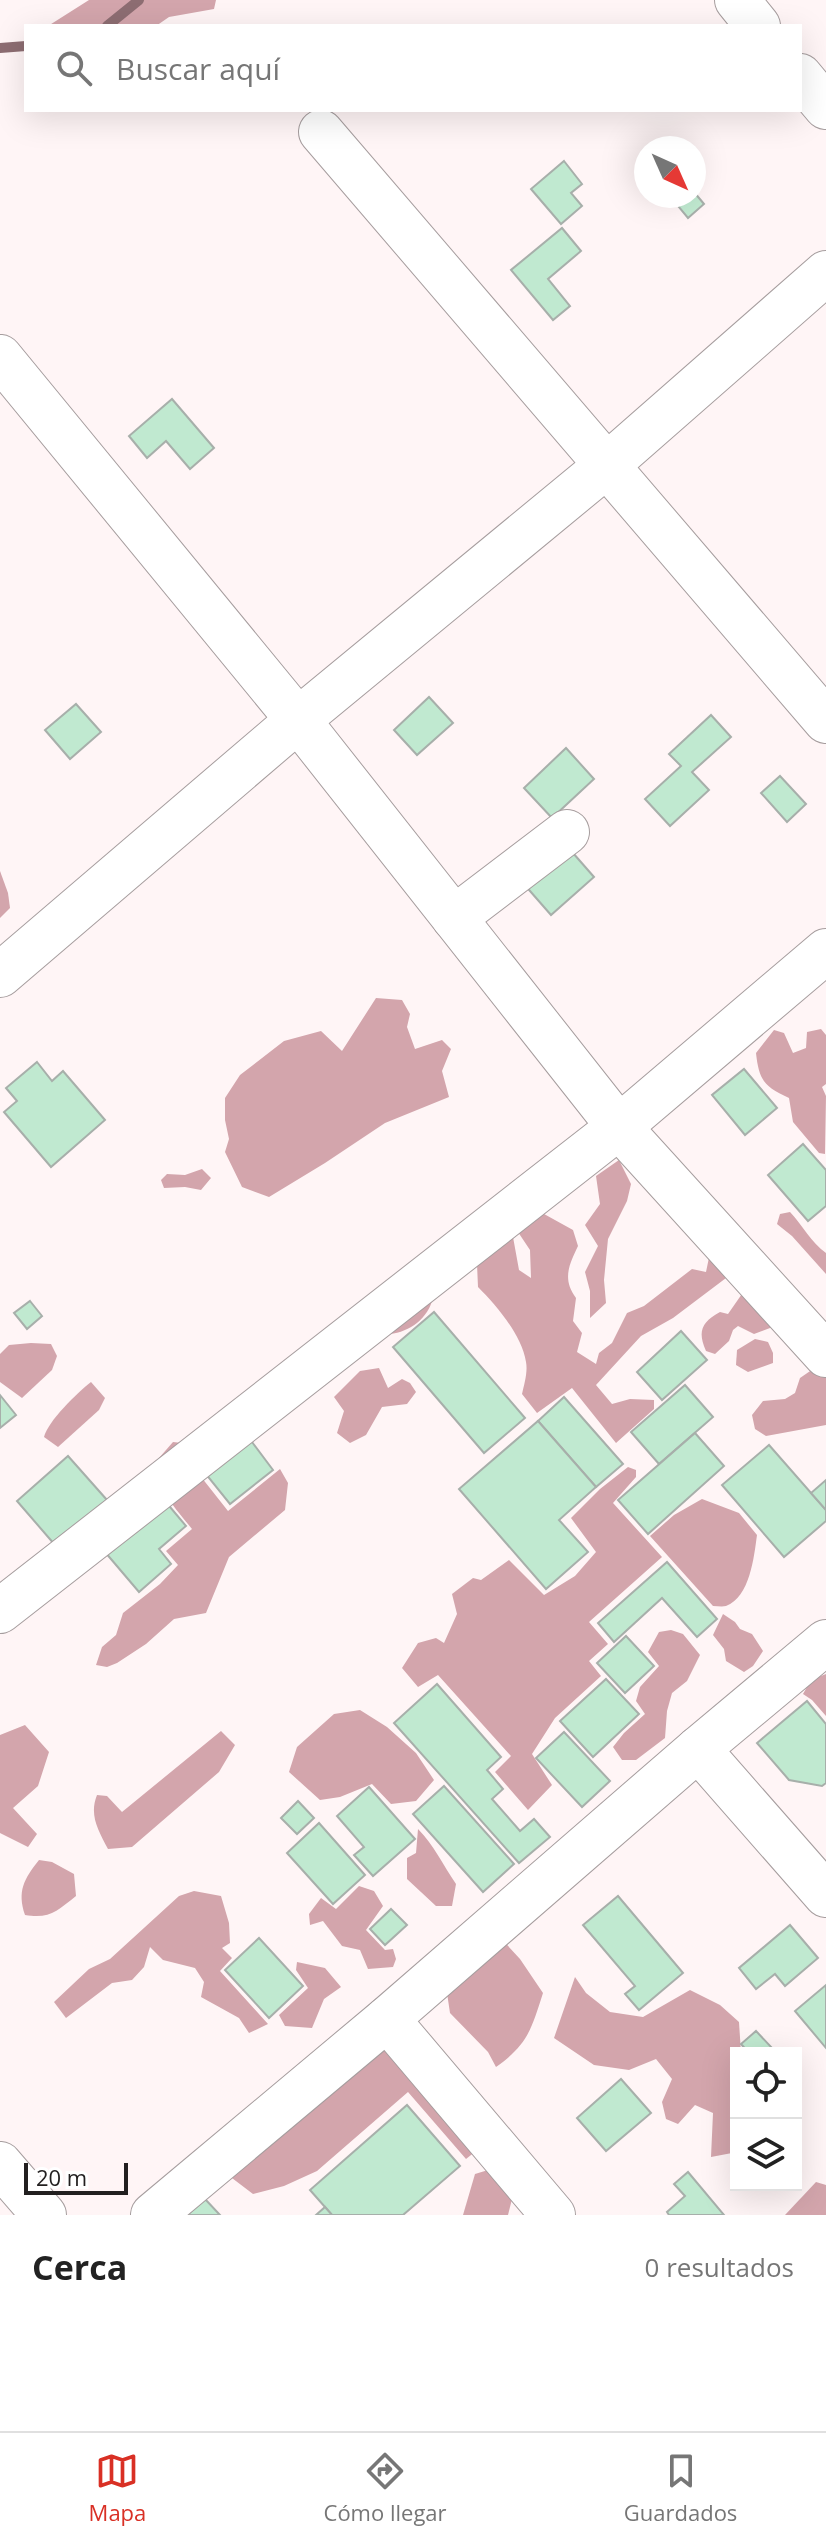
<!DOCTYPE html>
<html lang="es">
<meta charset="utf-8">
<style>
body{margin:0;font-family:"Open Sans",sans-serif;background:#f6f6f6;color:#222}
.controls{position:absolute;right:24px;bottom:24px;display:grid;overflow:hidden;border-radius:0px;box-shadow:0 8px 32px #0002}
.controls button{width:72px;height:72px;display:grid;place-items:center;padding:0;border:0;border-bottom:2px solid #e0e0e0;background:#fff;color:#222;font:40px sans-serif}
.compass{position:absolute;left:634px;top:136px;width:72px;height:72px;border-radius:50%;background:#fff;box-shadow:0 8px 32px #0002;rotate:135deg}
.scale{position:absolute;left:24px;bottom:20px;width:104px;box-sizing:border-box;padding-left:8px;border:4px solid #221f1f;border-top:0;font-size:22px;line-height:28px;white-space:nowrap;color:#221f1f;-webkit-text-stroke:6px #fff;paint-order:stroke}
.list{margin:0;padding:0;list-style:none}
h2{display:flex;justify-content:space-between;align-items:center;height:104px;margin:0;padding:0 32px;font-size:34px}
h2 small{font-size:26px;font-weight:400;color:#767676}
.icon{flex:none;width:44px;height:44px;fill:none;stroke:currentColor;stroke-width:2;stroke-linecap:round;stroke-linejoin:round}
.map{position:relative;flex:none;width:826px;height:2215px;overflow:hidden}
.search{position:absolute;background:#fff;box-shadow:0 8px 32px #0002;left:24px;right:24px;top:24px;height:88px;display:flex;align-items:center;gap:20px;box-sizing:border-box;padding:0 28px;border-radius:0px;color:#767676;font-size:30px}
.sheet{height:216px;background:#fff}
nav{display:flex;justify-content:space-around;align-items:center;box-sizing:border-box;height:112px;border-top:2px solid #e0e0e0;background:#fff;font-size:22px;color:#767676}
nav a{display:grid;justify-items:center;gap:4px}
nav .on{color:#d93025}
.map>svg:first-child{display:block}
.forest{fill:#d3a5ac}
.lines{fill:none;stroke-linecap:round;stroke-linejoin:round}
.stream{stroke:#8d6d72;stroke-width:10}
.building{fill:#c0e9d0;stroke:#a7afaa;stroke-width:2}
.minor-casing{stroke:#a69d9e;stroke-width:46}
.minor{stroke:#fff;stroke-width:44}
</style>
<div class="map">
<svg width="826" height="2215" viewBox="0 0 826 2215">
<rect width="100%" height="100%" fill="#fff5f6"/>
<g class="forest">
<path d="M89,0H216L214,9L169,17L156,26H48Z"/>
<path d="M0,871L8,893L10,908L0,918Z"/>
<path d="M376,998L402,1000L410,1014L407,1027L415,1049L442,1040L451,1049L442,1071L449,1097L385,1123L325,1163L269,1197L242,1187L225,1152L229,1139L225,1120V1098L240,1075L284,1041L321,1031L342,1051Z"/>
<path d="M821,1029L826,1035V1084L822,1087L826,1096L825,1154L819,1153L793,1122L789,1098C765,1087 759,1081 756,1053L774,1030L784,1033L793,1053L806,1048L807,1032Z"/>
<path d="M619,1160L631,1184L627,1201L608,1239L604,1280L606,1303L590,1318V1291L585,1272L598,1246L585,1225L600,1204L596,1176Z"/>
<path d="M202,1169L211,1178L201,1190L185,1187L164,1188L161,1180L167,1174L185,1175Z"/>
<path d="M535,1209L573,1230L578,1246C569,1265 562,1279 576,1298L573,1321L582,1333L577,1352L596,1364L599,1353L612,1343L627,1313L644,1306L692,1269L706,1272L712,1243L730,1275L673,1318L641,1336L596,1385L612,1404L630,1399L654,1400V1409L616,1443L572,1388L537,1413L522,1394C524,1385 528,1372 526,1362C522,1335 496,1305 478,1287L477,1264L513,1237L519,1270L531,1278L530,1250L518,1232Z"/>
<path d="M790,1212C803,1226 811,1242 826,1253V1274L792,1236L777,1224L780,1214Z"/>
<path d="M744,1291L781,1310L770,1328L754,1334L738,1326L733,1330L729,1341L715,1354L706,1351C697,1331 702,1322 720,1312L728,1314Z"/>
<path d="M432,1301C426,1321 406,1334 386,1334Z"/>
<path d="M755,1339L768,1342L773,1353V1363L748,1372L736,1365L737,1350Z"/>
<path d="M31,1343L51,1344L57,1356L52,1370L22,1398L0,1382V1354L9,1345Z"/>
<path d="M826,1366V1425L766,1436L755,1429L752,1415L763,1401L785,1399L795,1393L800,1378L816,1367Z"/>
<path d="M379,1368L388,1388L402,1379L410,1383L416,1392L407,1404L382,1407L366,1435L350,1443L337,1433L344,1411L334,1397L360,1371Z"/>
<path d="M91,1382L105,1398L99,1410L58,1447L44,1437C48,1421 77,1393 91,1382Z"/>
<path d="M173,1442L209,1446L198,1473L228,1511L280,1469L288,1483L285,1510L229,1557L206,1613L174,1619L146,1644L117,1663L107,1667L96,1665L102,1647L116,1635L123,1613L160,1584L178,1565L166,1551L192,1529C170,1501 160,1495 159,1458Z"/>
<path d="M628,1467L636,1470V1477L613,1503L662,1557L589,1622L608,1644L589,1661L601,1676L555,1718L532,1754L552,1785L528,1810L495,1772L511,1756L438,1675L418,1687L402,1668L418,1643L436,1638L444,1643L457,1614L452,1594L473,1578L481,1580L509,1560L544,1595L575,1576L596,1552L571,1518L600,1489Z"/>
<path d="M702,1499L739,1513L757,1535C754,1557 750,1597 726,1606C722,1607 717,1606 713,1606L650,1536L674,1515Z"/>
<path d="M723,1614L735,1622L740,1629L752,1634L763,1651L753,1666L744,1672L726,1661L724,1649L713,1635Z"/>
<path d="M671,1630L683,1634L700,1655L687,1681L672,1693L667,1711L665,1738L636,1760H622L613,1747L624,1733L645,1714L636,1701L640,1687L659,1666L648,1652L659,1632Z"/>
<path d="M826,1674V1716L812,1700L803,1694L811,1680Z"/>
<path d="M360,1710L387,1727L416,1753L434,1780L416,1801L391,1804L372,1784L340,1797L320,1800L289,1772L297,1747L334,1714Z"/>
<path d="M25,1725L49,1752L38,1786L13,1808L37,1834L28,1847L0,1833V1735Z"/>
<path d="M221,1731L235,1745L219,1772L132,1847L108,1849C98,1830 89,1815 97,1795L107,1796L122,1812Z"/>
<path d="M418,1829C434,1845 443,1865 456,1884L452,1906H436L407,1879V1858L416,1853Z"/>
<path d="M39,1860L52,1862L74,1874L76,1896C57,1911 50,1919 25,1915C17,1891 24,1879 39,1860Z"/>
<path d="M359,1886L374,1891L383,1906L366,1930L385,1950L393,1949L396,1959L393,1967L368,1969L360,1950L342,1946L323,1921L310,1925L309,1914L321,1898L336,1909Z"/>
<path d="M194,1891L221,1896L229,1923L230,1943L222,1948L232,1958L220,1971L268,2024L249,2033L239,2018L201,1997L204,1982L195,1968L163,1960L150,1947L144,1967L132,1980L112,1983L66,2018L54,2002L89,1969L110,1959L179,1896Z"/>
<path d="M498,1935L520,1959L543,1993C531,2030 528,2044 496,2067L488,2052L450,2013L447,1993Z"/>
<path d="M297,1962L325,1968L341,1987L324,1999L312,2028L285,2026L279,2015L308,1988L296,1970Z"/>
<path d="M575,1977L586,1993L610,2012L643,2017L690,1990L720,2005L739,2022L741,2053H736V2149L732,2153L711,2157L713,2113L695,2105L678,2124L666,2119L662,2102L672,2079L656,2059L629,2070L594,2065L554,2038Z"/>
<path d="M383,2041L486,2143L466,2159L408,2092L317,2171L284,2186L253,2194L228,2175Z"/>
<path d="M498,2167L518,2175L508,2215H463L475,2174Z"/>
<path d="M816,2182L826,2185V2215H785Z"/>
</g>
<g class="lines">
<g class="stream">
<path d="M107,26L139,0"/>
<path d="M0,48L26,46"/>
</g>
</g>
<g class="building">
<path d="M564,161L582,184L571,193L582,206L561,224L531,189Z"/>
<path d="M694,192L704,204L688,218L678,206L690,196H694Z"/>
<path d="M562,228L581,251L548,279L570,306L553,320L511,270Z"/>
<path d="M172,399L214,448L190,469L166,441L147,458L129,436Z"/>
<path d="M429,697L453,723L417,755L394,730Z"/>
<path d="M76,704L101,732L70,759L45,730Z"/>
<path d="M711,715L731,737L692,772L709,790L670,826L645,799L681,766L669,754Z"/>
<path d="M566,748L594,779L552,818L524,788Z"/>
<path d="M780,776L806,804L787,822L761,793Z"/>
<path d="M566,845L594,877L551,915L523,883Z"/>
<path d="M37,1062L52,1081L63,1071L105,1120L51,1167L4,1112L17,1101L6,1088Z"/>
<path d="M744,1069L777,1108L745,1135L712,1095Z"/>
<path d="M803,1144L826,1170V1206L808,1221L768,1175Z"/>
<path d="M30,1301L42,1316L27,1329L14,1313Z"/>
<path d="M434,1312L525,1418L484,1453L393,1347Z"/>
<path d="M681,1331L707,1360L662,1400L637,1372Z"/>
<path d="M685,1385L713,1417L659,1464L631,1432Z"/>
<path d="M0,1395L16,1415L0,1428Z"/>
<path d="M564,1397L623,1464L596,1487L538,1421Z"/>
<path d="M538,1421L596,1487L559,1520L588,1552L546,1589L459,1489Z"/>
<path d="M695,1433L724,1466L648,1534L618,1500Z"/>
<path d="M249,1438L273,1470L230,1504L205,1473Z"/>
<path d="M769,1445L826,1510V1521L784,1557L722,1485Z"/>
<path d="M68,1456L107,1500L55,1545L17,1501Z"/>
<path d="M826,1480V1510L811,1493Z"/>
<path d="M165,1501L186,1526L159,1549L171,1564L139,1592L105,1552Z"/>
<path d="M667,1562L717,1619L697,1637L662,1598L614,1642L598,1623Z"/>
<path d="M626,1636L654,1666L625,1693L597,1663Z"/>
<path d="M606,1679L639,1714L593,1757L560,1721Z"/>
<path d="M437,1684L501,1757L487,1770L503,1789L492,1799L520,1831L534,1819L550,1837L519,1863L394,1723Z"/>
<path d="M807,1701L826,1724V1783L822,1786L789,1780L757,1743Z"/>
<path d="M564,1732L610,1781L582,1807L536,1758Z"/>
<path d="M444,1786L514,1864L483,1892L413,1814Z"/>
<path d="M369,1787L415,1839L373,1876L354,1855L364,1847L337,1816Z"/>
<path d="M298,1801L314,1818L297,1834L281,1818Z"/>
<path d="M319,1823L365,1875L333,1904L287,1853Z"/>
<path d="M618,1896L683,1973L639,2010L625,1994L635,1986L583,1925Z"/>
<path d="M391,1909L407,1925L385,1945L370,1929Z"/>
<path d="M790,1925L818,1958L785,1986L775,1974L756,1989L739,1968Z"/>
<path d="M259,1938L303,1986L269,2018L225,1970Z"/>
<path d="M826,1985V2048L795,2011Z"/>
<path d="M756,2031L774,2050L770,2053H749L741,2044Z"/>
<path d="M621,2079L651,2113L606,2151L577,2118Z"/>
<path d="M407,2105L460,2166L403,2215H332L310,2190Z"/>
<path d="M688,2172L724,2215H669L667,2212L685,2196L674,2184Z"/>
<path d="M205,2199L220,2215H187Z"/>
<path d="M325,2207L332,2215H316Z"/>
</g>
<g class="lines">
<g class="minor-casing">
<g id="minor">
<path d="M737,0L758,26"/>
<path d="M800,76L826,107"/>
<path d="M321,132L826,721"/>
<path d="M0,357L298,720L619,1127L826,1355"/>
<path d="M454,918L567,832"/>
<path d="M0,975L298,720L606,466L826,273"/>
<path d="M0,1611L619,1127L826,951"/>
<path d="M698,1749L826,1895"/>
<path d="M387,2019L553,2215"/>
<path d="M0,2164L44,2215"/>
<path d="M153,2215L387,2019L698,1749L826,1642"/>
</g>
</g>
<use href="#minor" class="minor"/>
</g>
</svg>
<div class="controls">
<button><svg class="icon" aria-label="locate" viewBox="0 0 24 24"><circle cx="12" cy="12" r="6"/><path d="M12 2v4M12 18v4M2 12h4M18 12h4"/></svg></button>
<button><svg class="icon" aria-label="layers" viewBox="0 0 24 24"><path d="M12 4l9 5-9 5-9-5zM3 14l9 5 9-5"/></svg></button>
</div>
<svg class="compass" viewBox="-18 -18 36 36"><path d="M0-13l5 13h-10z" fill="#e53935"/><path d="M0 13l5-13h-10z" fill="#767676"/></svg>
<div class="scale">20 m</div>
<div class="search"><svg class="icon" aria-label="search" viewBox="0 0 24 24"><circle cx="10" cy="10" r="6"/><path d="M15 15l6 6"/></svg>Buscar aquí</div>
</div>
<section class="sheet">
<h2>Cerca<small>0 resultados</small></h2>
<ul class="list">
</ul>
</section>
<nav>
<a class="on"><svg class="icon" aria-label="map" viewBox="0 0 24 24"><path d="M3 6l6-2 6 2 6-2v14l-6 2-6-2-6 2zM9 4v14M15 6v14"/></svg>Mapa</a>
<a><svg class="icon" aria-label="directions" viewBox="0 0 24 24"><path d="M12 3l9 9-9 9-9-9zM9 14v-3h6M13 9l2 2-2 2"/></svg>Cómo llegar</a>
<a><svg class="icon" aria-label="saved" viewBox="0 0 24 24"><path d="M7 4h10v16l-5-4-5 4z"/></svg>Guardados</a>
</nav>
